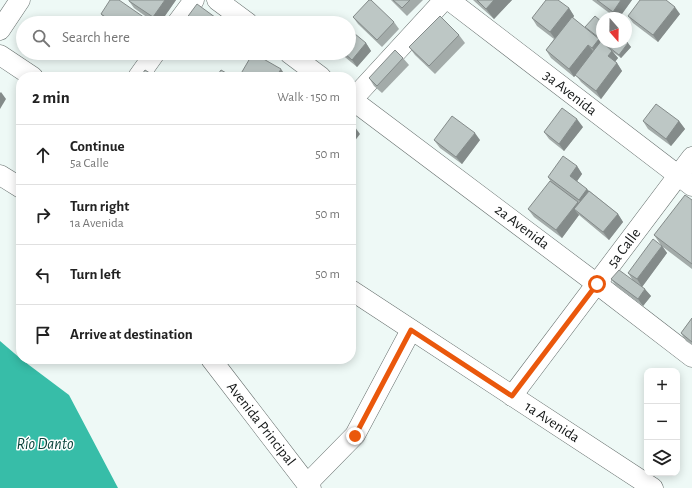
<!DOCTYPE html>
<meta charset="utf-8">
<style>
body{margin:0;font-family:"Alegreya Sans",sans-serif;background:#f6f6f6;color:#222}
.controls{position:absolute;right:12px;bottom:12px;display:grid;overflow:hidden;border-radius:8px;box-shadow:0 2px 10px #0003}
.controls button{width:36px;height:36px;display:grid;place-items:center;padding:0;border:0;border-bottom:1px solid #e0e0e0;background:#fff;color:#222;font:20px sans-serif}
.compass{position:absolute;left:596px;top:12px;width:36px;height:36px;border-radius:50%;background:#fff;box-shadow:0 2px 10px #0003;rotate:160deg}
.stop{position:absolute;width:12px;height:12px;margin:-9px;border:3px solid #ea580c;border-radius:50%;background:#fff}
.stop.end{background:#ea580c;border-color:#fff;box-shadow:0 1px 4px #0008}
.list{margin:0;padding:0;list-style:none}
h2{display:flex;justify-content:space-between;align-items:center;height:52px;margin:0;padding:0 16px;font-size:17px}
h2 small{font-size:13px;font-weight:400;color:#767676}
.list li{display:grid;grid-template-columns:26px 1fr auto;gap:12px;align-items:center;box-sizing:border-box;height:60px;padding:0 16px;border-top:1px solid #e0e0e0}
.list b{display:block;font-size:15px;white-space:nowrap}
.list p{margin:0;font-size:13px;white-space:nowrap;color:#767676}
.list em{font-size:13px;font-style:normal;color:#767676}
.icon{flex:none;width:22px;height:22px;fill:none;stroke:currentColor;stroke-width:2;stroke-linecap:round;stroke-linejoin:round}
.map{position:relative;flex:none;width:692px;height:488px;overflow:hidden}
.search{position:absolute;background:#fff;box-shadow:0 2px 10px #0003;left:16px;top:16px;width:340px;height:44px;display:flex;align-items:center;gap:10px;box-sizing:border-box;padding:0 14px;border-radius:22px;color:#767676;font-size:15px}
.panel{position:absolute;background:#fff;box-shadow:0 2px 10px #0003;left:16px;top:72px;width:340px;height:292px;border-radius:16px}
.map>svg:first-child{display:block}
.water{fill:#37bda8}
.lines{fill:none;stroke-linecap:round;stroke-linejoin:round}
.minor-casing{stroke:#656e6c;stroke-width:21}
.minor{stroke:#fff;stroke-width:20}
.wall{fill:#a3aba9}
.shaded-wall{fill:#848b8a}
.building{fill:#bdc7c5;stroke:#848b8a}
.route{stroke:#ea580c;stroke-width:5}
.labels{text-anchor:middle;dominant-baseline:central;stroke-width:3;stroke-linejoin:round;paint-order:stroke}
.street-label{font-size:15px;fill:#131616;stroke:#fff}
.water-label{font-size:16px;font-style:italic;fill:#0b453c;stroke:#fff}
</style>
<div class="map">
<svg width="692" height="488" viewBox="0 0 692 488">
<rect width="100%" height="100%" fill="#eef9f6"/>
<path class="water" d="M0,341L21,359L69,395L118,488H0Z"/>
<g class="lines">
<g class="minor-casing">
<g id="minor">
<path d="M217,0L248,23"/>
<path d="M449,0L692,186"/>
<path d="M177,23L194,0"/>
<path d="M0,30L20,0"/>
<path d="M289,53L321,77"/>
<path d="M0,55L33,77"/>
<path d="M138,77L155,53"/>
<path d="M351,99L597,284L692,357"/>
<path d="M352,100L444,0"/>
<path d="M0,175L21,188"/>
<path d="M351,290L653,488"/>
<path d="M211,359L307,484L311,488"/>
<path d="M512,396L692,157"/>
<path d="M307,484L355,435L411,330"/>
</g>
</g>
<use href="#minor" class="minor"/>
</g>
<g class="wall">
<path d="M176,0L160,23H155L134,8L129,1Z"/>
<path d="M391,0H423L407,16Z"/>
<path d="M473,0H512L494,19Z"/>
<path d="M592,0H632L619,18H616Z"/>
<path d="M569,8L574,16L573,18L587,30L585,27L602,22V42L600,40L607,46L602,42H626L631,47L621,58L613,52L618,58L615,62L617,63L622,71L601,99L581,82L576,75L574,77L551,58L546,50L554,39L537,26L532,18Z"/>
<path d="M101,14L145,18L148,23H108L106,21Z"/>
<path d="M680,14L658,42L633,23L628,16Z"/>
<path d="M353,17L394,22L399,29L382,47L358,24Z"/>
<path d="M459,35L465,43L435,74L415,55L409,47Z"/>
<path d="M366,43L371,51L357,67L340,53H349Z"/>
<path d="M403,58L409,65L382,93L374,86L369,78Z"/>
<path d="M643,121H679L685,129L671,146L648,129Z"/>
<path d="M583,127L564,151L549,139L544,132Z"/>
<path d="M434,140H480L462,164L440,148Z"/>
<path d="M577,166L582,174L577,181L618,214L623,222L609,240L579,215L562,238L534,217L528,209L551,182L548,177Z"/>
<path d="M692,200V269L663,247L667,253L642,287L651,296L643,306L617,287L611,279H632L628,273L661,245L654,235Z"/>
<path d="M692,318V345L686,341L681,333Z"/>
</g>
<g class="shaded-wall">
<path d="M165,0H176L160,23H157L153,17Z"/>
<path d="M494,0H512L494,19L486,9Z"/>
<path d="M621,0H632L619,18H617L613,12Z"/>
<path d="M675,7L680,14L658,42L653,35Z"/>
<path d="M569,8L574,16L556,40L550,32Z"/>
<path d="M145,18L148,23H142Z"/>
<path d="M599,39L604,47L598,56L592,48Z"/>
<path d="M366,43L371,51L357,67L352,60Z"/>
<path d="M628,43L631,47L621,58L619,55Z"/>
<path d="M588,45L594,52L574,77L569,69Z"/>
<path d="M612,51L618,58L613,64L608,56Z"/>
<path d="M617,63L622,71L601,99L596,91Z"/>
<path d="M281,69L286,76V77H276Z"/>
<path d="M1,92L6,99L0,109V93Z"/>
<path d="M577,119L583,127L564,151L559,144Z"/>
<path d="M679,121L685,129L671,146L666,139Z"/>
<path d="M352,123L360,134L351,146V125Z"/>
<path d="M475,133L480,140L462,164L456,157Z"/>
<path d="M577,166L582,174L575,184L570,176Z"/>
<path d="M587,189L592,197L584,208L579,200Z"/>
<path d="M578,202L583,210L574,209L579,215L562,238L556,230Z"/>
<path d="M618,214L623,222L609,240L603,232Z"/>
<path d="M662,246L667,253L642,287L637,279Z"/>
<path d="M645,289L651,296L643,306L638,299Z"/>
</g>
<g class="building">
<path d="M110,0H119L145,18L142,23H114L101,14Z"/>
<path d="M129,0H165L153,17L129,1Z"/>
<path d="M369,0H371L394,22L377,40L353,17Z"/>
<path d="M393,0H410L402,8Z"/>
<path d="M477,0H494L486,9Z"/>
<path d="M546,0H558L569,8L550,32L532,18Z"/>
<path d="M597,0H621L613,12Z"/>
<path d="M640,0H666L675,7L653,35L628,16Z"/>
<path d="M197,4L223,23H183Z"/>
<path d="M440,16L459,35L429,66L409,47Z"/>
<path d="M595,16L602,22V40L585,27Z"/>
<path d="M572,17L599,39L592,48L588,45L569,69L546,50Z"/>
<path d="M349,29L366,43L352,60L344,53H349Z"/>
<path d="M601,41L612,51L608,56L617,63L596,91L575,75Z"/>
<path d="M606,42H626L628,43L619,55L605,44Z"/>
<path d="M395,50L403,58L377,86L369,78Z"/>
<path d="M253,53L281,69L276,77H239Z"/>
<path d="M145,70L156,77H140Z"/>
<path d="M221,70L233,77H216Z"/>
<path d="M656,104L679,121L666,139L643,121Z"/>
<path d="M562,108L577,119L559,144L544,132Z"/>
<path d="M452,116L475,133L456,157L434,140Z"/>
<path d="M563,156L577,166L570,176L587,189L579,200L548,177Z"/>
<path d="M550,181L578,202L556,230L528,209Z"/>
<path d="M589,191L618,214L603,232L574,209Z"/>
<path d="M685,195L692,200V264L654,235Z"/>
<path d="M653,239L662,246L637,279L628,273Z"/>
<path d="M619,270L645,289L638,299L611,279Z"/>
<path d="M692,318V342L681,333Z"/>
</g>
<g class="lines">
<path class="route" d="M355,436L411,330L512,396L597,284"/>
</g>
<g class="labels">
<g class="street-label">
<text transform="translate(570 93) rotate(38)">3a Avenida</text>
<text transform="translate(522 227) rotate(37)">2a Avenida</text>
<text transform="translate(624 248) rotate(-53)">5a Calle</text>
<text transform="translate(552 422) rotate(33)">1a Avenida</text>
<text transform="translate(261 424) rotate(52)">Avenida Principal</text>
</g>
<g class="water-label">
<text x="45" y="444">Río Danto</text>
</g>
</g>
</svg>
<div class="controls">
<button>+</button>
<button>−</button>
<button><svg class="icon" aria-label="layers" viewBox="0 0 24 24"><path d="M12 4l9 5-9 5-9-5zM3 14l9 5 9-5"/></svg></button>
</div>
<svg class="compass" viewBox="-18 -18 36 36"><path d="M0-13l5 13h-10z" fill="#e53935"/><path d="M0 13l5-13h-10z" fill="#767676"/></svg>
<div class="stop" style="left:597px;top:284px"></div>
<div class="stop end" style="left:355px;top:436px"></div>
<div class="search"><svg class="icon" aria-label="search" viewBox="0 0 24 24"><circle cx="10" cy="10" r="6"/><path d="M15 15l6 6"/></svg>Search here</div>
<section class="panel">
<h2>2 min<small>Walk · 150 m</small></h2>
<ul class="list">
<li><svg class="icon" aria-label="ahead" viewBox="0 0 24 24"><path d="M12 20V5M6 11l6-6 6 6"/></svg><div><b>Continue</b><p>5a Calle</p></div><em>50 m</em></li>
<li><svg class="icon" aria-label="right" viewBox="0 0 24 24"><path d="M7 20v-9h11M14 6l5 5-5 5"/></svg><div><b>Turn right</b><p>1a Avenida</p></div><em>50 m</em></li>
<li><svg class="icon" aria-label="left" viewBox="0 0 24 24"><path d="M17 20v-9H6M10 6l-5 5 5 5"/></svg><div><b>Turn left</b></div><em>50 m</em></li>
<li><svg class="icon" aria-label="arrive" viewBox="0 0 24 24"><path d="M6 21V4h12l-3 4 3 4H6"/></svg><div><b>Arrive at destination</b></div></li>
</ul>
</section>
</div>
